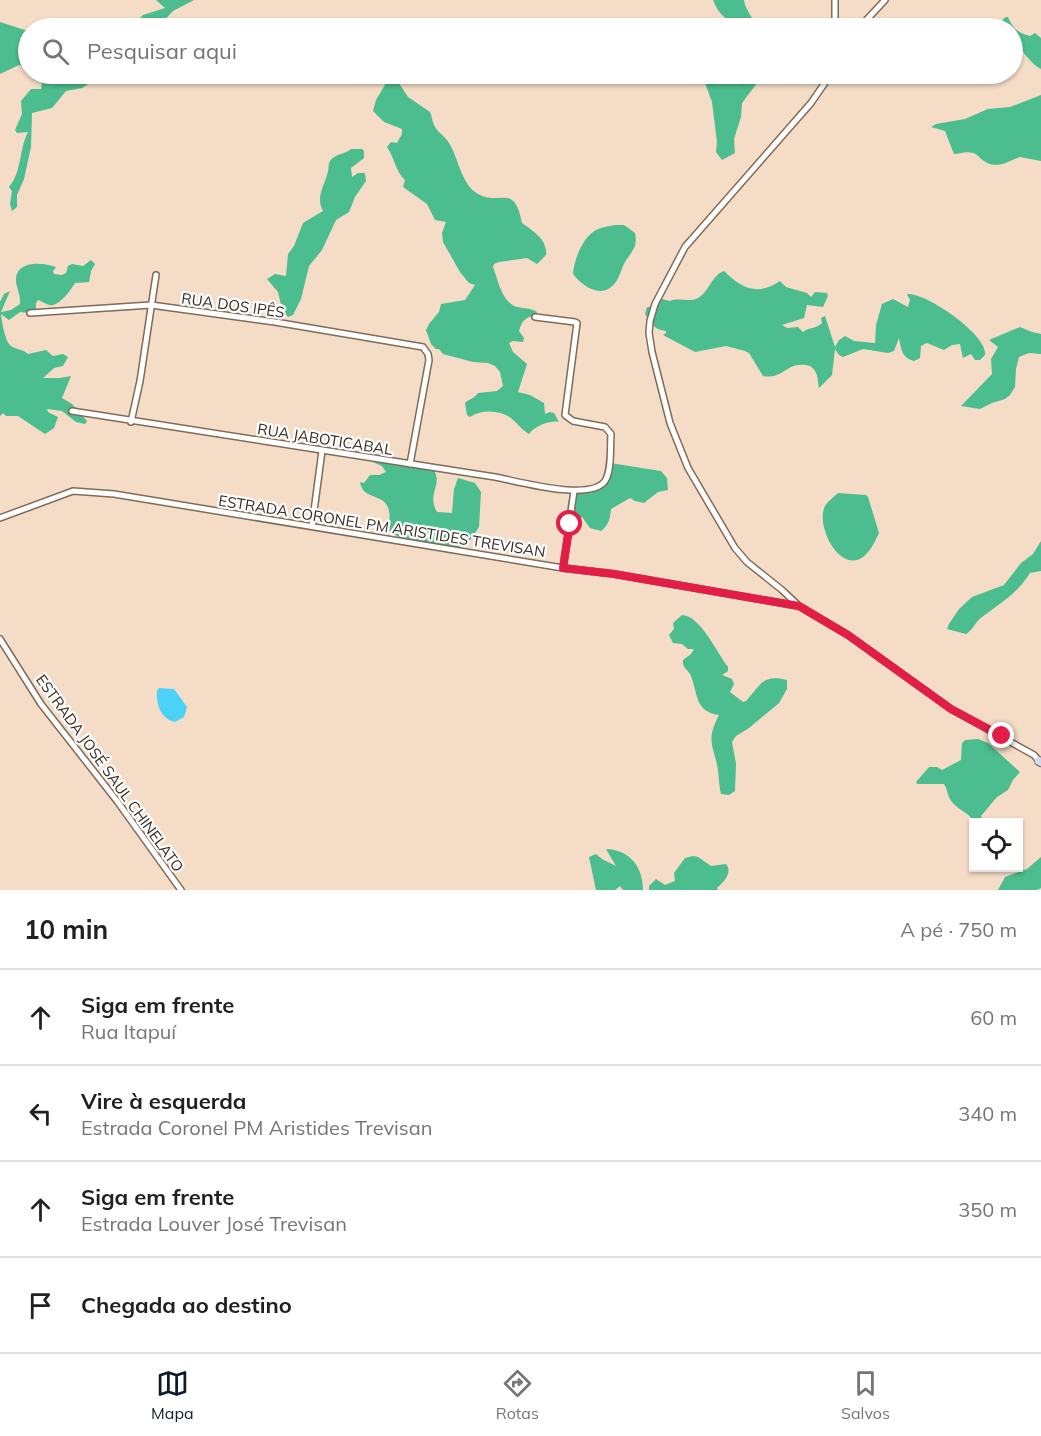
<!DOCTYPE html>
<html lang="pt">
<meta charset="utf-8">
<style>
body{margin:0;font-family:Mulish,sans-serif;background:#f6f6f6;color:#202124}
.controls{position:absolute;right:18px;bottom:18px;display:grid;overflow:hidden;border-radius:0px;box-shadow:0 2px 4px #0004}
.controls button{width:54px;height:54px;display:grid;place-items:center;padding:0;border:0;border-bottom:2px solid #e0e0e0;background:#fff;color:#202124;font:30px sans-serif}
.stop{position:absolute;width:18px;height:18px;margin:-14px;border:4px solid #e11d48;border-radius:50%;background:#fff}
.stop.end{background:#e11d48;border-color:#fff;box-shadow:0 2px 6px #0008}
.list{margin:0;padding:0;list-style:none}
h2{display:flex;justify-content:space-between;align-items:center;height:78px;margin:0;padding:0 24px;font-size:26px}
h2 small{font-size:20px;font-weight:400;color:#757577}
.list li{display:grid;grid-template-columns:39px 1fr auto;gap:18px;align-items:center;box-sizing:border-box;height:96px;padding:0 24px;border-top:2px solid #e0e0e0}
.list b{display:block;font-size:22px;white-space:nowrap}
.list p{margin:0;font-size:20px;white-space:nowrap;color:#757577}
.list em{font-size:20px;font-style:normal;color:#757577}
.icon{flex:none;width:33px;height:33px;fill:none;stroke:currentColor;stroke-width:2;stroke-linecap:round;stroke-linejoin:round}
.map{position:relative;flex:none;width:1041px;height:890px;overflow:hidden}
.search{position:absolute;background:#fff;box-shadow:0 2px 4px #0004;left:18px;right:18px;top:18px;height:66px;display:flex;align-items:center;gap:15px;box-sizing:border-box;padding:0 21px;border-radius:33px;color:#757577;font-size:22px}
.sheet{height:462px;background:#fff}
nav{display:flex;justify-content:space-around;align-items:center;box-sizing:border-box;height:84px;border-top:2px solid #e0e0e0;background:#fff;font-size:16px;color:#757577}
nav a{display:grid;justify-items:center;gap:3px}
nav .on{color:#111827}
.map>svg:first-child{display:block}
.forest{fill:#4bbd8e}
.water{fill:#4cd2f8}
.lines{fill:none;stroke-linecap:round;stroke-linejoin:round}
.street-casing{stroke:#806b58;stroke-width:8}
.secondary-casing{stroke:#806b58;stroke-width:10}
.street{stroke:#fff;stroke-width:5}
.secondary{stroke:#d1d9f4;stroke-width:8}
.route{stroke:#e11d48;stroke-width:8}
.labels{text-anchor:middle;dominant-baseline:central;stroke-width:4.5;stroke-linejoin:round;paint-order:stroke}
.street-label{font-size:15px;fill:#352c24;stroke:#fff}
</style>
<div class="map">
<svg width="1041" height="890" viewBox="0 0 1041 890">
<rect width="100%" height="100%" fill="#f4dcc6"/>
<g class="forest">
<path d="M156,0H194L173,11L157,28H130L143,15L165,8Z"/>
<path d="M713,0H744C745,10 754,18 756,28H720L724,25L737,28L741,23C726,21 719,15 713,0Z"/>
<path d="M1006,17H1008C1013,29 1018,33 1030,36L1035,33L1041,38V69C1030,64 1012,40 1012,28H1005L1001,21Z"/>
<path d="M0,22L28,31V67L19,65L0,74Z"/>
<path d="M47,74H104L82,88L66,91L52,108L32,113L31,147L24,179L17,195V207L12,211L10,204L12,191L9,187C22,172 19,149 28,132L17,133L15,130L22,114L21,101L31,89H41L43,75Z"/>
<path d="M385,74H393L408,97L430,112C432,116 432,121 434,125C437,132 445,136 449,143C458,157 461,182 475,192C499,209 514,180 522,223C533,231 548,240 546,255L537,264L527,258L499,262L494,264L493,267C498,280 501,299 514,306C522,309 530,307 537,312L535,316C525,317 522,321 519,331L524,338L523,342L513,341L509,343L513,352L527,364L518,392L530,395L544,403L545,414L550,412L554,413L559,422C550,420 535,426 529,434C522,430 517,423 511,418C500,410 482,409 470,417L467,415L465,403C469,399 474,399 478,393L497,391L503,386L500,372L495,366L488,363L473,362L443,354L439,349H436L431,344L426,330L429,324L439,312L441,304L465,300L475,285L469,283L460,272L443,242L442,233L446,222L435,220L427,204L403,187L405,180C396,172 394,157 387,147L391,142L397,143L402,134V129L384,122L373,111L376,100L386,83Z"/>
<path d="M709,74H760V79L742,103L741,117L734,139L735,153L722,160L716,152L717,142L712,102L705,83Z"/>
<path d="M1041,95V161L1020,157C1008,161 997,170 984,161C979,158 978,154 973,153C967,151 960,154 954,154L945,131L931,127L936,124L965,119L988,109L1010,107Z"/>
<path d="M351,149H362L364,151V158L351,168L352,177L358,173H365L366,181L355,197L349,212L336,220L322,250L309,266L301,299L293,315L288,317L282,309L278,292L267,279L275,274L286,276L288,254L294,246L303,223L323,211C316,198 323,188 327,175C329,170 328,164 330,161C334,154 346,154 351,149Z"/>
<path d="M616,225H624L635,233C638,247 632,251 625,262C621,269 620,277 615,283C602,300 582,286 573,274C574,259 583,237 596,230C602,227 610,226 616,225Z"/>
<path d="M91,260L95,264L91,271L89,282L75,283C71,290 61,303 53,305C48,306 42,301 38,300L36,303V314L20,312L9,320L1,314C2,323 5,341 11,346C17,350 23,349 28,354L46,350L53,356L63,354L68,357L63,366L54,368L43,378H60L71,376L62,398L72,404L87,421L85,424L76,422L62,411L47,409L48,412L58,417L54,428L45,434L18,416H6L3,413L0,416V302L4,294L10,291L1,312L11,310L20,304C21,295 16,288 16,280C16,260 43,262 56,267L53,271L54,274L62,275L66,273L68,266L72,264L83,266Z"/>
<path d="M724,271C742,289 758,296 780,281L786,287L807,293L811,297L815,292L827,293L828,296L823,307L807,305L804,318L782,325L787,328L798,327L803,332C809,327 816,329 822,323L821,318L825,316L835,347L839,340L845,336L854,341L875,343L876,325L882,304L893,299L908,307L910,300L907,294C926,292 989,336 985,355L980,360H975L971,354L963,358L960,344L952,345L944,350L927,343L921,346L920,358L914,361C902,358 901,349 899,338L894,351L888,353L863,349L843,357L839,355L835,349L832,375L819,388C817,379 819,372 810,366C785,360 786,380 763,376L749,353L745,351L726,346L695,352L663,335L666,333V331C654,330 651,323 645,314L647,307H652L662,299L670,301C679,297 689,303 698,298C709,292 711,276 724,271Z"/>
<path d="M1020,327L1032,332L1041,334V354L1029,353L1019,357L1016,369L1015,387L1010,395L1005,399L992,403L980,409L961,406L992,374L991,359L998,347L989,340Z"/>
<path d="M366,459L433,469C444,484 426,494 437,512L452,513L454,489L458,478L475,483L481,492L479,527L471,539L459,547L436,548L406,542L388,530C397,486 364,506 360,482L364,483L370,475H379L386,472L382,466Z"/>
<path d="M610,463L661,471L667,478L668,490L658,492L644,503L635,501L630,498L611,509C610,518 609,525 601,531L590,528L582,517L573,523L569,520C562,481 585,501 601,481C605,476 606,469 610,463Z"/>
<path d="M838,493L866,495L868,497L879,533C875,541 871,551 863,557C840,574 815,526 825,506C828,501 834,497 838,493Z"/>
<path d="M1041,541V571L1030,573C1018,593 1000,603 982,617C975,622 973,630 966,634L947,629L949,624L959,609L972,597L1004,585L1021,563L1033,554Z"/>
<path d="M682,615C700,615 717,653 728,667V671L722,675L732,679L734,684L730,692L743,702L746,701C761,685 762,674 787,680V689L779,703L749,728L736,736L732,742L736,764L735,791L729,795L721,794C719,786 719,779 718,770C714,745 705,742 719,715C695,712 698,694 691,676C688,669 682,668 683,660L691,654L694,649H688L682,644L673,643L669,635L674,629L673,623Z"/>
<path d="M978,739L988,743L1020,772L1013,780L1008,790L997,797L981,816L984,822H974C970,813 958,810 952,802C947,796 948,790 944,784H917L916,782L929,767H937L942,770L961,760L962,743L965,740Z"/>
<path d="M606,849C630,850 643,867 643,890H623L620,886L615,890H596L589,857L596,854L602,859L616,866Z"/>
<path d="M693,856L698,857L711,866L726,864C733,872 724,882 717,888L718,890H649V886L656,879L665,885L675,881L674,873L685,858Z"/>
<path d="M1041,857V888L1037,890H998L1005,877L1027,869Z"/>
</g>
<path class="water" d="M159,688L174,689L187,707L184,717L175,722C161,719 156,705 157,691Z"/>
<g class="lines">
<g class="street-casing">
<g id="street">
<path d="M835,0V28"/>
<path d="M859,28L885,0"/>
<path d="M831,74L811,103L685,247L655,304L650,321L649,333L652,352L670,423L688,468L735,548L747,562L782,590L799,606L848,635L951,709L1034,755L1041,763"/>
<path d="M30,313L151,305L275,322L423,347L428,354L429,360L410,464"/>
<path d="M72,411L495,477C517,481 590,502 605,481C612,470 610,447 611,434L605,427L573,421L565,415L577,323L575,322L535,317"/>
<path d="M131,422L140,381L156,275"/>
<path d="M0,518L73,491L114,494L563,568L614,574L798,606"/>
<path d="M312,526L322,451"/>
<path d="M563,568L574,491"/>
<path d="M0,639L41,704L117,801L181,890"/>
</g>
</g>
<g class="secondary-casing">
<path id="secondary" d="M1039,761L1041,762"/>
</g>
<use href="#street" class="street"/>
<use href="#secondary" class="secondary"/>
</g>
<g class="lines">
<path class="route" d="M570,524L563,568L614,574L799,606L848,635L951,709L1002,736"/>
</g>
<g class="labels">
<g class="street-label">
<text transform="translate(233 305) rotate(8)">RUA DOS IPÊS</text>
<text transform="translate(325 439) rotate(9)">RUA JABOTICABAL</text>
<text transform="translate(382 526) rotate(9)">ESTRADA CORONEL PM ARISTIDES TREVISAN</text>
<text transform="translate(110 773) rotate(54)">ESTRADA JOSÉ SAUL CHINELATO</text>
</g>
</g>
</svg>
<div class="controls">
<button><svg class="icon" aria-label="locate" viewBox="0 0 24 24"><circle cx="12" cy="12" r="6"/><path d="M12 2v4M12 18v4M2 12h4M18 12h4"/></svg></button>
</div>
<div class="stop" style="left:570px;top:524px"></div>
<div class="stop end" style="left:1002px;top:736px"></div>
<div class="search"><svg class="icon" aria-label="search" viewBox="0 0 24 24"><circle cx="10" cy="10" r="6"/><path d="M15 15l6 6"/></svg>Pesquisar aqui</div>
</div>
<section class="sheet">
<h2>10 min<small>A pé · 750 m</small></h2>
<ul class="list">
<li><svg class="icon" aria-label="ahead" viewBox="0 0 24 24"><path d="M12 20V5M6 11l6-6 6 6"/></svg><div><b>Siga em frente</b><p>Rua Itapuí</p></div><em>60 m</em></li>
<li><svg class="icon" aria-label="left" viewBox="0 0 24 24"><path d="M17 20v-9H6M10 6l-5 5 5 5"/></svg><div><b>Vire à esquerda</b><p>Estrada Coronel PM Aristides Trevisan</p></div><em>340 m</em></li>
<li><svg class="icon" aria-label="ahead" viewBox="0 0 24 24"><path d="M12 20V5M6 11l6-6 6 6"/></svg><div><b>Siga em frente</b><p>Estrada Louver José Trevisan</p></div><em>350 m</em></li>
<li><svg class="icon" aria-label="arrive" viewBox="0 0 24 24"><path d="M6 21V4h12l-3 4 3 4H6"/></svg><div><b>Chegada ao destino</b></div></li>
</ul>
</section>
<nav>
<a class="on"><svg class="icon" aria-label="map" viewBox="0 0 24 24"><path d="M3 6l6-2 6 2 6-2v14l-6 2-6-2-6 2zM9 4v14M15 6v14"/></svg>Mapa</a>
<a><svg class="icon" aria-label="directions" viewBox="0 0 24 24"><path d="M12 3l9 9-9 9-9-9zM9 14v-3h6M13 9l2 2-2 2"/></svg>Rotas</a>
<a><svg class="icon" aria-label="saved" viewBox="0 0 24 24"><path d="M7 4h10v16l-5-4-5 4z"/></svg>Salvos</a>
</nav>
